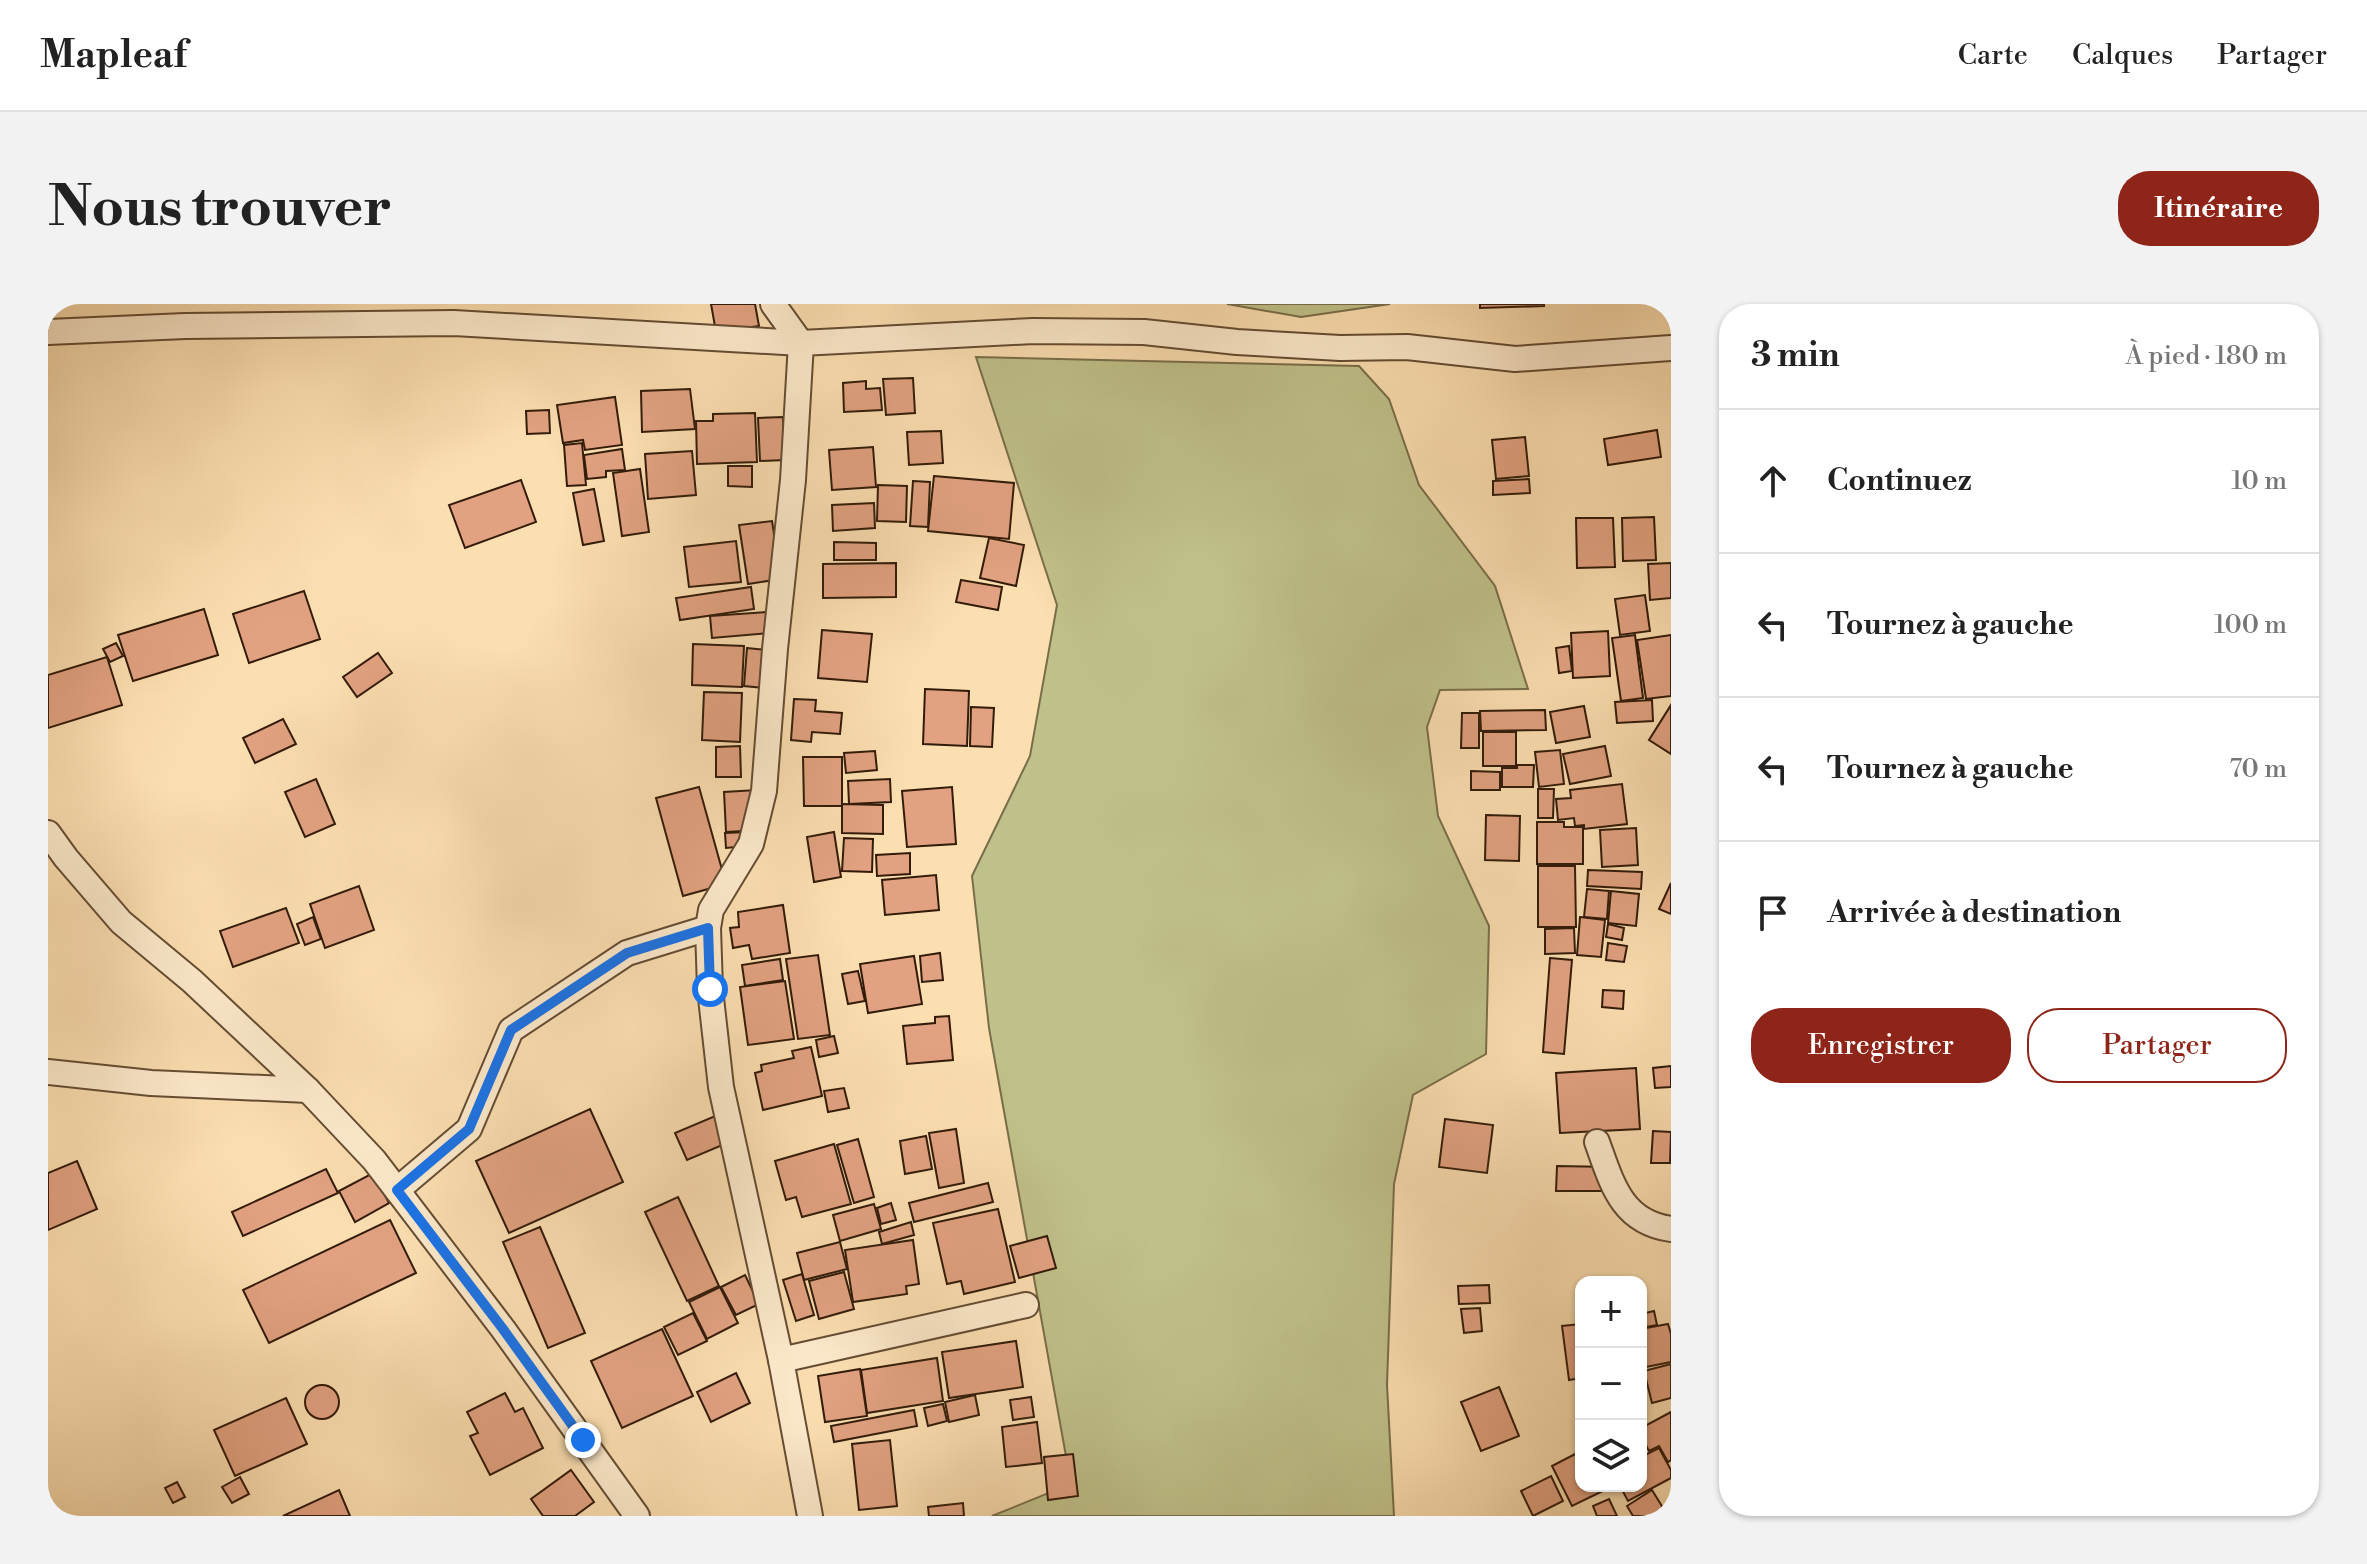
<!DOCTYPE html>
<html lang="fr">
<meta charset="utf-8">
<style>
body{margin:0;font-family:"Libre Bodoni",serif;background:#f2f2f2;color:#222}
.controls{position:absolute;right:24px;bottom:24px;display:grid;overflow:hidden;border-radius:16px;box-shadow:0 2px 6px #0004}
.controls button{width:72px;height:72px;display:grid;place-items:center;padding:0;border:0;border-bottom:2px solid #e0e0e0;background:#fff;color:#222;font:40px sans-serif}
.stop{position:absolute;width:24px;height:24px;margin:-18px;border:6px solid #1a73e8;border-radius:50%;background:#fff}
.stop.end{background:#1a73e8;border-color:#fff;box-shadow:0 2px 8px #0008}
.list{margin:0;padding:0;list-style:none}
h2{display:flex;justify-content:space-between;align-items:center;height:104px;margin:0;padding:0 32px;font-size:34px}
h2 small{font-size:26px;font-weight:400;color:#767676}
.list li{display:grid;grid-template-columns:52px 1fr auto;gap:24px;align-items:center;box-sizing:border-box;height:144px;padding:0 32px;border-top:2px solid #e0e0e0}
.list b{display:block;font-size:30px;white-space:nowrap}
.list em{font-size:26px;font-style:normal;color:#767676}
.actions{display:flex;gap:16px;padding:24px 32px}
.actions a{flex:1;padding:18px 0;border:2px solid #8f2418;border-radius:32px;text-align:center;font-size:28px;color:#8f2418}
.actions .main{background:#8f2418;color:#fff}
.icon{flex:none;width:44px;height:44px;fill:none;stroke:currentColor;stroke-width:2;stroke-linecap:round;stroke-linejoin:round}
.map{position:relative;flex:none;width:1623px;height:1212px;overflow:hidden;border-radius:32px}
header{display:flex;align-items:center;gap:48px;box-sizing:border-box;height:112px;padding:0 40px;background:#fff;border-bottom:2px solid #e0e0e0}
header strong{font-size:38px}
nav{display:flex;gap:44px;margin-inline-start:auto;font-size:28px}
.intro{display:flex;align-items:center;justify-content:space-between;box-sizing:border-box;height:192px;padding:0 48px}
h1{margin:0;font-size:56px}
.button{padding:20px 36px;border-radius:32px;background:#8f2418;color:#fff;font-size:28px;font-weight:700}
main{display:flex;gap:48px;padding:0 48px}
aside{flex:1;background:#fff;border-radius:32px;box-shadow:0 2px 6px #0004}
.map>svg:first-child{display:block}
.green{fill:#c0c18a;stroke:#796e4a;stroke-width:2}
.building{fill:#e2a281;stroke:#321b09;stroke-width:2}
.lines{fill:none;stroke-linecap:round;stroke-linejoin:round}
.minor-casing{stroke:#644c33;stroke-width:28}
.minor{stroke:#fdeacc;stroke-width:24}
.route{stroke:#1a73e8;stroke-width:10}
</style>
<header>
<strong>Mapleaf</strong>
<nav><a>Carte</a><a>Calques</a><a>Partager</a></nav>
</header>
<div class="intro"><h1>Nous trouver</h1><a class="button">Itinéraire</a></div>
<main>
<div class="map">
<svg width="1623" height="1212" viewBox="0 0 1623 1212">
<rect width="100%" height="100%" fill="#fcdfb1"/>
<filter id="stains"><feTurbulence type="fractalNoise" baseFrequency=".0025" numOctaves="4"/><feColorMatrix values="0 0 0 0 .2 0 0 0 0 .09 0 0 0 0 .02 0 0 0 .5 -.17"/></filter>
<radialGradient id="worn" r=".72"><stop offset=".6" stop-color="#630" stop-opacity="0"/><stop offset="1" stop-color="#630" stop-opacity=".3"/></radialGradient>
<g class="green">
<path d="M1179,0H1342L1253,13Z"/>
<path d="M928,53L1311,62L1341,95L1371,181L1447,282L1480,385L1392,386L1379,423L1390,512L1441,622L1438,750L1365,791L1346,880L1339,1081L1346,1212H944L1023,1180L941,724L924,572L982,452L1009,301Z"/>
</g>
<g class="building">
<path d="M663,0H707L711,22L668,28Z"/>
<path d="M1432,0H1496V2L1432,4Z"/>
<path d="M865,74L867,109L838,111L835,75Z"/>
<path d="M818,77V85L832,84L834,106L796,108L795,79Z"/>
<path d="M642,85L647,125L594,128L593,87Z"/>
<path d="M567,93L574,141L537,146L535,136L515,139L509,101Z"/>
<path d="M501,106L502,129L479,130L478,107Z"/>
<path d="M707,109L709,158L649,160L648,117H665V110Z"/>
<path d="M735,113L737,156L712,157L710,114Z"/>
<path d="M1609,126L1613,153L1560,161L1556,135Z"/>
<path d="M893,127L895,159L861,161L859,128Z"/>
<path d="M1477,133L1481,172L1448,175L1444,136Z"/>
<path d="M534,139L538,181L519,182L516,141Z"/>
<path d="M825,143L828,183L784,186L781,146Z"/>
<path d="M574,145L577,166L558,167V173L539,175L536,151Z"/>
<path d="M644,147L648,191L600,195L597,150Z"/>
<path d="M680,162H704V183L680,182Z"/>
<path d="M592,165L601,228L574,232L565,169Z"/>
<path d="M886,172L966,179L961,235L880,227Z"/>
<path d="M1481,175L1482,189L1445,191V177Z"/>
<path d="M473,176L488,218L417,244L401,201Z"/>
<path d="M865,177L882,178L880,223L862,222Z"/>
<path d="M830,181L859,182L858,218L829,217Z"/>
<path d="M546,185L556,237L535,241L525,189Z"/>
<path d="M826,199L827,224L785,227L784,201Z"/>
<path d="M1606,213L1608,256L1575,257L1574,214Z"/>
<path d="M1528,214H1565L1567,263L1529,264Z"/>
<path d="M724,217L733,275L700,280L691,221Z"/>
<path d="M941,234L976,241L968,282L932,274Z"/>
<path d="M688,237L693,278L641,283L636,243Z"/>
<path d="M786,238L828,239V256H786Z"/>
<path d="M848,259V293L775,294V260Z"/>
<path d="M1623,259V294L1602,296L1600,260Z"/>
<path d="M913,276L954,283L950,306L908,298Z"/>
<path d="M703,283L706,305L632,316L628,294Z"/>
<path d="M256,287L272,335L201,359L185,310Z"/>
<path d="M1597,291L1602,327L1572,331L1567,295Z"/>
<path d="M156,305L170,351L85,377L70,331Z"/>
<path d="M719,308L721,329L664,334L662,312Z"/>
<path d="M774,326L824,330L819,378L770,374Z"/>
<path d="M1560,327L1562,372L1525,374L1523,329Z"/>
<path d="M1587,331L1595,394L1573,397L1564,334Z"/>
<path d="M1623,331V392L1598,395L1589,336Z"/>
<path d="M68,339L75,352L62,358L55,345Z"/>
<path d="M645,340L696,342L694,383L644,381Z"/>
<path d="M1521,342L1524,367L1511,369L1508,344Z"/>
<path d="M699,344L730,347L727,385L696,382Z"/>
<path d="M330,349L344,369L309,393L295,373Z"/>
<path d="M59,353L74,401L0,424V371Z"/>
<path d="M877,385L921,387L919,442L875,440Z"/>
<path d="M656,388L694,389L692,438L654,436Z"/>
<path d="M746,395L768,396L767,407L794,409L792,430L764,428L763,438L743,436Z"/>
<path d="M1604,396L1605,417L1569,419L1567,398Z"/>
<path d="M1623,401V450L1601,436Z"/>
<path d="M1536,402L1542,433L1508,439L1502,408Z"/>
<path d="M923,403L946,404L944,443L922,442Z"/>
<path d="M1497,406L1498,426L1433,427L1432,407Z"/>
<path d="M1414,409H1431V444H1413Z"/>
<path d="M235,415L248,440L207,459L195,434Z"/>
<rect x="1435" y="428" width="33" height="34"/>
<path d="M692,442L693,473H668V443Z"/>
<path d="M1557,442L1563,472L1522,480L1515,450Z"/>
<path d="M1512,446L1516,480L1491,483L1487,448Z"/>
<path d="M827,447L829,466L798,469L796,449Z"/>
<path d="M755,453H794V502H756Z"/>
<path d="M1469,461H1486L1485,483H1454V464H1469Z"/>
<path d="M1423,467L1452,468V486H1423Z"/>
<path d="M268,475L287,520L257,533L237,488Z"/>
<path d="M842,475L843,498L801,500L800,477Z"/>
<path d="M1574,480L1579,520L1536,525V521L1527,522L1526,514L1510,516L1508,495L1523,494L1522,486Z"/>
<path d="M651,483L678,580L635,592L608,494Z"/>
<path d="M904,483L908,540L859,543L854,487Z"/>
<path d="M1490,485H1506L1505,514H1490Z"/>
<path d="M709,486L712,526L678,528L676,488Z"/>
<path d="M794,500L835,501V530L794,529Z"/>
<path d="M1438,511L1472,512L1471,557L1437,556Z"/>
<path d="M1489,518H1516V523H1535V560H1489Z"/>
<path d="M1588,524L1590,561L1554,563L1552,526Z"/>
<path d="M698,528V542L678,544L677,529Z"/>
<path d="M786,528L793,573L766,578L759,533Z"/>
<path d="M796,534L825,535L824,568L794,567Z"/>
<path d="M862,549V570L829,572L828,551Z"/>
<path d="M1490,562H1527L1528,623H1490Z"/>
<path d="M1540,566L1594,568L1593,585L1539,582Z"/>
<path d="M888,571L891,606L837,611L834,576Z"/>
<path d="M1623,579V610L1611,605Z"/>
<path d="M311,582L326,626L277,644L262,600Z"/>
<path d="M1539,585L1561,587L1559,615L1536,613Z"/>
<path d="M1563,587L1591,590L1588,622L1560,619Z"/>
<path d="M735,601L742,649L704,655L701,641L685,644L682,624L691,623L690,608Z"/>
<path d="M238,604L251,639L185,663L172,627Z"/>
<path d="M265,613L273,635L257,641L249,620Z"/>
<path d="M1532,613L1557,616L1553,653L1529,651Z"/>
<path d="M1560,620L1576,624L1574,636L1558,633Z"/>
<path d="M1526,624L1527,649L1497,650V625Z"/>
<path d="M1560,639L1579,642L1576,658L1558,656Z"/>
<path d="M892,649L895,676L874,678L872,652Z"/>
<path d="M770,651L782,731L750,735L738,655Z"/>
<path d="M866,652L874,700L820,709L812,660Z"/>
<path d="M1502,654L1524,656L1516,750L1495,748Z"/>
<path d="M732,655L735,676L697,682L694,661Z"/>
<path d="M810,667L817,697L800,700L794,670Z"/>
<path d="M737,677L746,735L700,741L692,683Z"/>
<path d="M1555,686L1576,687L1575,705L1554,703Z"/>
<path d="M901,712L905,756L859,760L855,722L887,719V713Z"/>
<path d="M786,732L790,749L771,753L768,736Z"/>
<path d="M763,743L774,792L715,806L707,769L714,767L713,761L746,754L744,747Z"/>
<path d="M1623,762V783L1607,784L1605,764Z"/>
<path d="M1588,764L1592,825L1512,829L1508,769Z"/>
<path d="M796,784L801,804L780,808L776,787Z"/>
<path d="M542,805L575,878L461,929L428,857Z"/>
<path d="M679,807L691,834L639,856L627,829Z"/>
<path d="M1397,815L1445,821L1439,869L1391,863Z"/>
<path d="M908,825L916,879L891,884L881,829Z"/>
<path d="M1605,827L1623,828L1622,859H1603Z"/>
<path d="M878,832L884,865L857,870L852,837Z"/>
<path d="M810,835L826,893L806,899L789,841Z"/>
<path d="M786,840L803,900L754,913L748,893L738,896L727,857Z"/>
<path d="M29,857L49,905L0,926V869Z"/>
<path d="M1509,862L1564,863V887H1508Z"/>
<path d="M278,865L290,889L195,932L184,908Z"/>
<path d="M325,869L341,899L307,918L291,887Z"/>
<path d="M940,879L945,898L866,918L861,899Z"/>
<path d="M630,893L671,982L639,997L597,908Z"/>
<path d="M843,899L848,916L833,920L829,904Z"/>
<path d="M826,900L833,925L792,937L785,911Z"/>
<path d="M950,905L967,978L916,990L913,977L899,980L885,919Z"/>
<path d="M342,916L368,969L221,1039L195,986Z"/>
<path d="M863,918L866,931L834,940L831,928Z"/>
<path d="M492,923L537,1029L500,1044L455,938Z"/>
<path d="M999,932L1008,964L971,974L962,942Z"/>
<path d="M865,936L871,980L858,982L859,990L805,998L797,946Z"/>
<path d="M792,938L799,965L756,976L749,949Z"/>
<path d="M796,968L806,1005L771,1015L761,977Z"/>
<path d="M754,970L766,1011L748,1017L735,976Z"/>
<path d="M697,971L711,1000L688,1011L673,983Z"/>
<path d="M1441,981L1442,999L1411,1000L1410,982Z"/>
<path d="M672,983L690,1019L659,1035L641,998Z"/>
<path d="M1432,1004L1434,1027L1416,1029L1413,1005Z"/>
<path d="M1606,1007L1609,1021L1593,1024V1010Z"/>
<path d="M645,1009L659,1037L630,1051L616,1023Z"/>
<path d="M1533,1020V1074L1521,1076L1514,1022Z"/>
<path d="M1620,1020L1623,1030V1058L1593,1064V1040H1595L1593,1025Z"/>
<path d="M614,1025L645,1092L574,1124L543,1057Z"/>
<path d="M968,1037L975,1083L901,1094L894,1048Z"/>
<path d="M889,1054L895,1097L819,1109L813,1066Z"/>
<path d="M1623,1060V1094L1604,1099L1596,1067Z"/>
<path d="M812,1065L819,1112L777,1118L770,1072Z"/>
<path d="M688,1069L702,1099L663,1118L649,1088Z"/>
<circle cx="274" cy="1098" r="17"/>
<path d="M1451,1083L1471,1132L1433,1147L1413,1098Z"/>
<path d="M457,1089L467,1108L475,1104L495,1144L442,1171L422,1132L430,1129L419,1108Z"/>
<path d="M927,1091L931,1111L901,1118L897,1098Z"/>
<path d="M983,1093L986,1113L965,1116L962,1096Z"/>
<path d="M238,1094L259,1140L187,1172L166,1126Z"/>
<path d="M895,1100L899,1117L880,1122L876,1104Z"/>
<path d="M866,1106L869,1122L786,1138L783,1122Z"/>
<path d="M1623,1108V1156L1620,1158L1611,1142L1601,1147L1593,1132V1124Z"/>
<path d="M989,1118L994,1159L958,1163L954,1123Z"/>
<path d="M842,1136L849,1202L811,1206L804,1140Z"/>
<path d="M1611,1144L1623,1166V1174L1580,1197L1572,1182H1593V1153Z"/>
<path d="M1533,1147V1182L1563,1183L1524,1202L1504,1162Z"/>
<path d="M1025,1150L1030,1192L1000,1196L996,1153Z"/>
<path d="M523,1166L546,1198L527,1212H495L483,1195Z"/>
<path d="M1503,1172L1515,1197L1485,1212L1473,1187Z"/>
<path d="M192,1173L201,1190L184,1199L174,1183Z"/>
<path d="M129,1178L137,1193L125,1199L117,1184Z"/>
<path d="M291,1186L302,1212H235Z"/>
<path d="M1604,1186L1620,1212H1585L1579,1202Z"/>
<path d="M1561,1195L1569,1212H1549L1545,1202Z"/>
<path d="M915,1199L916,1212H881L880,1203Z"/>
</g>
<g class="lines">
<g class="minor-casing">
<g id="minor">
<path d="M725,0L753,39"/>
<path d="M0,28L137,22L406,19L753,39"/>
<path d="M0,529L18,554L73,618L144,677L260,786L326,856L455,1025L589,1212"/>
<path d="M0,768L103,779L260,786"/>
<path d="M1549,838C1564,879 1573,918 1623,925"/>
<path d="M349,886L421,825L463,726L579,649L660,624"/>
<path d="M733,1056L978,1001"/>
<path d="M762,1212L733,1056L673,783L662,685L660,624L663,606L703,540L716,487L727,345L745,176L753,39L985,27L1096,28L1189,38L1292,44L1359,43L1467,55L1623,44"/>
</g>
</g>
<use href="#minor" class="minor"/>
</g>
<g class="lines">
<path class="route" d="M535,1136L455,1025L349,886L421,825L463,726L579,649L660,624L662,685"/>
</g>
<rect width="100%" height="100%" filter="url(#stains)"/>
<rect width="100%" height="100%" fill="url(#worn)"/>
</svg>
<div class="controls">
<button>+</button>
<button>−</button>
<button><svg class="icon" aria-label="layers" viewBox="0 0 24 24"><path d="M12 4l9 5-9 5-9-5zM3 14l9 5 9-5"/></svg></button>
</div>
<div class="stop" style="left:662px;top:685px"></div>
<div class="stop end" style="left:535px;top:1136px"></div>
</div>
<aside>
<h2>3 min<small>À pied · 180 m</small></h2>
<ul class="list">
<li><svg class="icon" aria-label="ahead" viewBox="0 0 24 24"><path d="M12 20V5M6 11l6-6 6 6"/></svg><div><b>Continuez</b></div><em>10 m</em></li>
<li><svg class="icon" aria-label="left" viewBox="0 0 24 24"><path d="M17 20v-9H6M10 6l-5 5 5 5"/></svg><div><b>Tournez à gauche</b></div><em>100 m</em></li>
<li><svg class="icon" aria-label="left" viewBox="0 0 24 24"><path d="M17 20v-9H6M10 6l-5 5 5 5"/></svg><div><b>Tournez à gauche</b></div><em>70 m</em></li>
<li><svg class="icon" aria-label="arrive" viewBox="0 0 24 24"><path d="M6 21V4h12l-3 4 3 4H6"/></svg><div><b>Arrivée à destination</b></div></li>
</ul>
<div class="actions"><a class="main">Enregistrer</a><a>Partager</a></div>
</aside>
</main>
